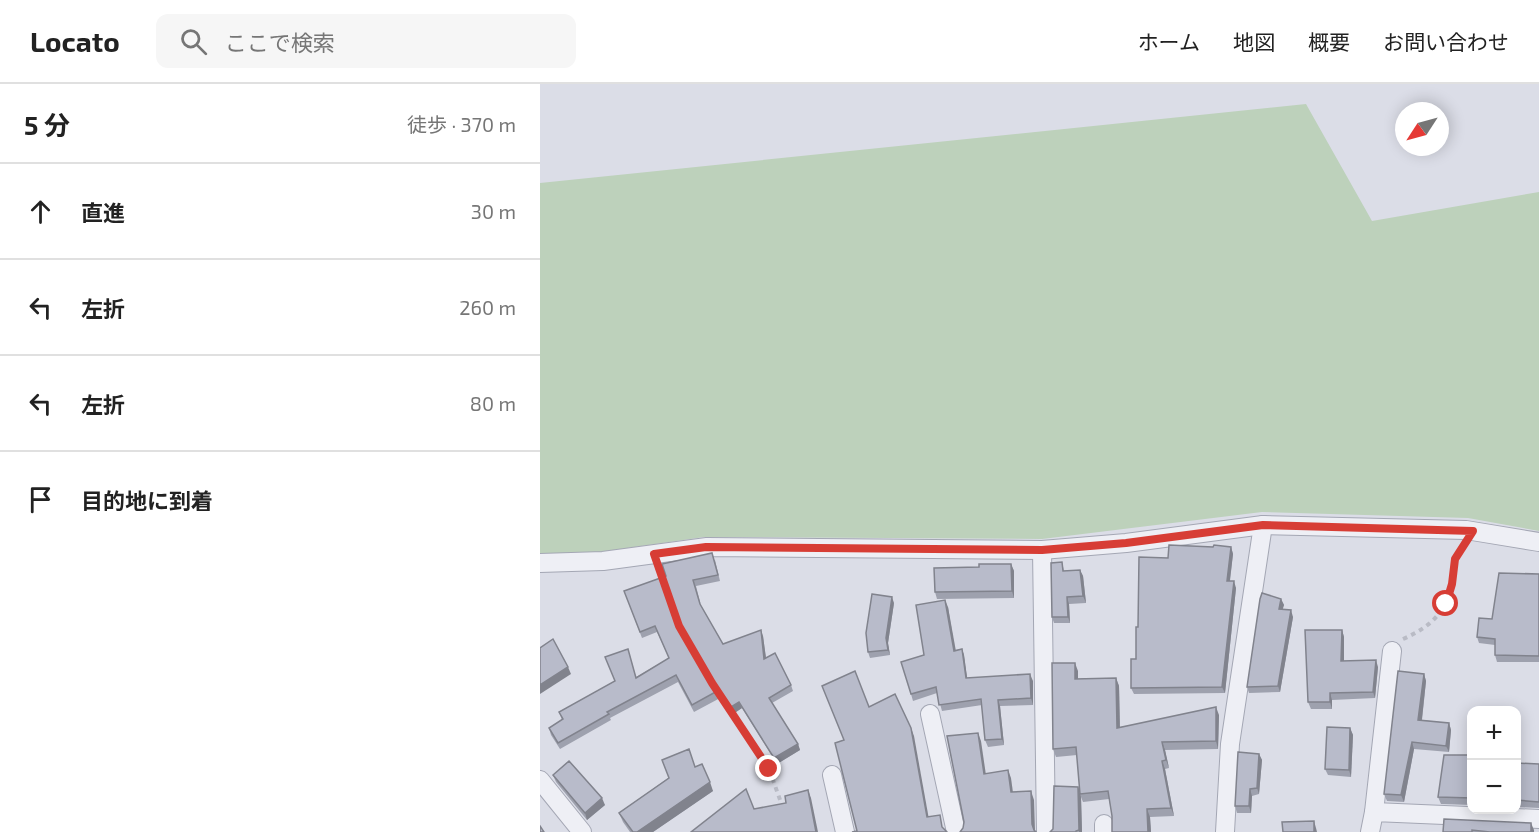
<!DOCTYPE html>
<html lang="ja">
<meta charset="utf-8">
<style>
body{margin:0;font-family:"Exo 2","Noto Sans JP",sans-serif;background:#f6f6f6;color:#222}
.controls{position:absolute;right:18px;bottom:18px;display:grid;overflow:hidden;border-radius:12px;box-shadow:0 3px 15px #0003}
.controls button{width:54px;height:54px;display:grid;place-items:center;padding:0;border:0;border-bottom:2px solid #e0e0e0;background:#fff;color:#222;font:30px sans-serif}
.compass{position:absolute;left:855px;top:18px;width:54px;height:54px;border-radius:50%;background:#fff;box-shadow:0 3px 15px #0003;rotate:234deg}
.stop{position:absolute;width:18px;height:18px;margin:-14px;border:4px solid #d73d35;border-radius:50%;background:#fff}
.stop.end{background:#d73d35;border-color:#fff;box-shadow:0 2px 6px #0008}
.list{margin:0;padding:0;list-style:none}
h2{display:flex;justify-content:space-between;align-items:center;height:78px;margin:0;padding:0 24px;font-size:26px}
h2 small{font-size:20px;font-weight:400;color:#767676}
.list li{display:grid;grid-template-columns:39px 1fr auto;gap:18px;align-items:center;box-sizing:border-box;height:96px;padding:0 24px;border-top:2px solid #e0e0e0}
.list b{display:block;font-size:22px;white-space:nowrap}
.list em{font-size:20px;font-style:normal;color:#767676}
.icon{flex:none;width:33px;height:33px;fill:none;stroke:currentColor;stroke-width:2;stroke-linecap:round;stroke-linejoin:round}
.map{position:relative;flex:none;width:999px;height:748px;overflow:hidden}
header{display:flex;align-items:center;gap:36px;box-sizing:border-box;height:84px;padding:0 30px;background:#fff;border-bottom:2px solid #e0e0e0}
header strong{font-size:28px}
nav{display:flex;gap:33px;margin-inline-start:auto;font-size:21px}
.search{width:420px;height:54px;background:#f6f6f6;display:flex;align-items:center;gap:15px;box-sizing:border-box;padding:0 21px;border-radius:12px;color:#767676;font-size:22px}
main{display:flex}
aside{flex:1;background:#fff}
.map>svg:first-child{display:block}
.green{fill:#bdd1bb}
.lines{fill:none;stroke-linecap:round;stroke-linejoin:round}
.street-casing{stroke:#a4a7b4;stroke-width:20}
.path{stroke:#b9bbc5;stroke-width:4;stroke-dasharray:4.5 4.5;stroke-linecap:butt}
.street{stroke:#eeeff5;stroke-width:18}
.wall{fill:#9ea1ae}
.shaded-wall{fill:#81838d}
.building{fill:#b8bbca;stroke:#81838d;stroke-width:1.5}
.route{stroke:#d73d35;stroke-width:8}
</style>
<header>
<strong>Locato</strong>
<div class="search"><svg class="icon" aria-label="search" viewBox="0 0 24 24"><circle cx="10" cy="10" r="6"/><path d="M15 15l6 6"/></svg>ここで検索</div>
<nav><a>ホーム</a><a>地図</a><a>概要</a><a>お問い合わせ</a></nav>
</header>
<main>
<aside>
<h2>5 分<small>徒歩 · 370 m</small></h2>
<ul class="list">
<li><svg class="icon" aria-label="ahead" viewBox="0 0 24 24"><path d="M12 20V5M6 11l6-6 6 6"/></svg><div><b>直進</b></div><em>30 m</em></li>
<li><svg class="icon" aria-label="left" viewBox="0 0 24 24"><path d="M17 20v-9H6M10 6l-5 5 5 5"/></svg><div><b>左折</b></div><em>260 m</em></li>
<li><svg class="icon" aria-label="left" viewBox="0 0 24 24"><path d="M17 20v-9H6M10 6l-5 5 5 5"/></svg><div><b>左折</b></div><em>80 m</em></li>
<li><svg class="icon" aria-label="arrive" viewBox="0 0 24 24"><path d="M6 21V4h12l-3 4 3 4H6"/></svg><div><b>目的地に到着</b></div></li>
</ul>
</aside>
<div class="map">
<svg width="999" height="748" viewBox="0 0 999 748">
<rect width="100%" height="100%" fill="#dbdde7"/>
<path class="green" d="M766,20L832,137L999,108V447L928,434L722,428L502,455L164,453L60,468L0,470V99Z"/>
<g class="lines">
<g class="street-casing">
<g id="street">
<path d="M502,466L506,748"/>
<path d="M0,479L63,477L167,463L502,466L586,459L723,441L926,446L999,458"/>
<path d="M390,630L416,748"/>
<path d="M292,691L305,748"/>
<path d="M0,696L42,748"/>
<path d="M834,728L852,567"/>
<path d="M564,748V740"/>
<path d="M685,748L690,660L723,441"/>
<path d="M830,748L834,728L999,735"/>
</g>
</g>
<g class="path">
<path d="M863,555C890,543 906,529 912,500C915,485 913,478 922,464"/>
<path d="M180,611L229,685L243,724"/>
</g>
<use href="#street" class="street"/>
</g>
<g class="wall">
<path d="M673,463H691L693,470L690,497L696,504L685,609L594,610L591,604L596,575L598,543L628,474Z"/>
<path d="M175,476L180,497L156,502L161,522L183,560L223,552L226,574L251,601L253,607L232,619L258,660L260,666L237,680L202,624L193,630L182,613L154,628L138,598L70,634L71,636L20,665L11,651L9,644L22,636L19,628L75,597L90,572L96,593L129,574L117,548L102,554L84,507Z"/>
<path d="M522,478L524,487L540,486L543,492L546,519L529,520L530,539H514L512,533Z"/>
<path d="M471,480L474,487V514L397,515L395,508Z"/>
<path d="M999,490V578H957L955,571V561L939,559L937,553L952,535Z"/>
<path d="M741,515L744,521L742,525L753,533L740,608L709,609L707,603Z"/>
<path d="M354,519L348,559L350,571L330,574L328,568Z"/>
<path d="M408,523L415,566L422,565L424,571L427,594L493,597V621L460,622L464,661L448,663L445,656L442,621L402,627L397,609L373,617L371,610L384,571Z"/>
<path d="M802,546L804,553V577L838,583L835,614L792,616V625H771L768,618Z"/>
<path d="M538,587V595L576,594L579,602L580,643L679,631L678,665L625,666L629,684L625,685L634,732L610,733L611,748H572V732L569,715L543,718L541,713L542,748H510L513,745L538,703L540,709L537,671L516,673L513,665Z"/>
<path d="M884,590L886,597L882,636L909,639L911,646L909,668L874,665L864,718L847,717L844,710Z"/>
<path d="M810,644L813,651L811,693L788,691L785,685Z"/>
<path d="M719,670L722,676L719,710L712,712L711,729H697L695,722Z"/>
<path d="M930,676H932V721L901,720L898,713Z"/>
<path d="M976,679L999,680V724L976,723Z"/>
<path d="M155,683L173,707L113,748H90L83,738L79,729L128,694Z"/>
<path d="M13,691L65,721L47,736L16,698Z"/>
<path d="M904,735L994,746V748H903Z"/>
</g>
<g class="shaded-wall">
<path d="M691,463L693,470L689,503L687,497Z"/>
<path d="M471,480L474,487V514L472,507Z"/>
<path d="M540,486L543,492L546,519L543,512Z"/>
<path d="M694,497L696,504L685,609L682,603Z"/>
<path d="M352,513L354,519L348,559L350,571L348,566L346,554Z"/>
<path d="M527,513L529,520L530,539L528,533Z"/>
<path d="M741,515L744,521L741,531L739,525Z"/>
<path d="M405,516L408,523L417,573L414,567Z"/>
<path d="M751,526L753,533L740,608L738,602Z"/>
<path d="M221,546L223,552L227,582L224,575Z"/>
<path d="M802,546L804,553V584L801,577Z"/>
<path d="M422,565L424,571L428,600L426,594Z"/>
<path d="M836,576L838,583L835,614L833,608Z"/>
<path d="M535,579L538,587V603L535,595Z"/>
<path d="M28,583L31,590L0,610V601Z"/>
<path d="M490,590L493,597V621L491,614Z"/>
<path d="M884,590L886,597L881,643L878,636Z"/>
<path d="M576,594L579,602L580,652L577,644Z"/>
<path d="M790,609L792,616V625L790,618Z"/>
<path d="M458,616L460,622L464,661L462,655Z"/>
<path d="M199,618L202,624L193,630L191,623Z"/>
<path d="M676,623L679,631L678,665L676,657Z"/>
<path d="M909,639L911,646L909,668L906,662Z"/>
<path d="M371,644L374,652L390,741L387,733Z"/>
<path d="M810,644L813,651L811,693L809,686Z"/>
<path d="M438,649L441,657L447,698L444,690Z"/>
<path d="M622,658L625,666L629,684L626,676Z"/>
<path d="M872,658L874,665L864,718L861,711Z"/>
<path d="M258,660L260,666L237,680L234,674Z"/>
<path d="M719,670L722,676L719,710L717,704Z"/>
<path d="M622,677L625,685L634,732L631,724Z"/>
<path d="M468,686L471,694L474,716L471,708Z"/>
<path d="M170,698L173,707L113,748H97Z"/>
<path d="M538,703L541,713L542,748H539V746Z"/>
<path d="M710,705L712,712L711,729L709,722Z"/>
<path d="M268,706L271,714L278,748H276Z"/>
<path d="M491,707L494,716L495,748L492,740Z"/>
<path d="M62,714L65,721L47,736L45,729Z"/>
<path d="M607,725L610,733L611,748H608Z"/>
<path d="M774,737L776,744L777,748H774Z"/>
<path d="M991,739L994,746V748H991Z"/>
</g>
<g class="building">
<path d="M629,461L673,463L674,461L691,463L687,497H694L682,603L591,604V575H596V543H598L599,473L628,474Z"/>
<path d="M172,469L178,491L153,496L160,520L183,560L221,546L224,575L235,569L251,601L229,614L258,660L234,674L199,618L191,623L179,606L152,621L136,591L67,628L69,630L18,659L9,644L23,635L19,628L75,597L65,573L88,565L96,594L129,574L115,542L100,548L84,507L126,492L122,480Z"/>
<path d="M522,478L523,487L540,486L543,512L527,513L528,533H512L511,479Z"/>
<path d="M439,480H471L472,507L395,508L394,484L439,483Z"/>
<path d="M959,489L999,490V572L955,571V555L937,553L939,534L952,535Z"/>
<path d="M722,509L741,515L739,525L751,526L738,602L707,603L720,515Z"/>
<path d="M332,510L352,513L346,554L348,566L328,568L326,549Z"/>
<path d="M405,516L414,567L422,565L426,594L490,590L491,614L458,616L462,655L445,656L441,615L399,621L396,603L371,610L361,578L384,571L376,521Z"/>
<path d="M765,546H802L801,577L836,576L833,608L790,609V618H768Z"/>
<path d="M13,555L28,583L0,601V564Z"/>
<path d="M512,579H535V595L576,594L577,644L676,623V657L622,658L626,676L622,677L631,724L607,725L608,748H572V732L568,707L540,710L536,663L513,665Z"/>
<path d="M315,587L329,623L355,610L371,644L387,733L400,731L402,743L407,748H312L317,747L295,659L304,656L282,602Z"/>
<path d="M858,587L884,590L878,636L909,639L906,662L872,658L861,711L844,710Z"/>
<path d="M787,643L810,644L809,686L785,685Z"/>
<path d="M438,649L444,690L468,686L471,708L491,707L492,740L494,746L496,748H420L423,744L424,738L407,652Z"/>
<path d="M149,665L155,683L162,680L170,698L97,748H93L79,729L129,694L122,676Z"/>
<path d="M698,668L719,670L717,704L710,705L709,722H695Z"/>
<path d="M904,671H929L928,676H932V714L898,713Z"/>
<path d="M29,677L62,714L45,729L13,691Z"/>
<path d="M976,679L999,680V718L976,716Z"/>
<path d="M514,702L538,703L539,746L536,747V748H510L513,745Z"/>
<path d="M206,705L214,725L246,719L245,712L268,706L276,748H151Z"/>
<path d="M904,735L991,739V748H950L932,746V748H903Z"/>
<path d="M774,737V748H743L742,738Z"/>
<path d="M0,742L4,748H0Z"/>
</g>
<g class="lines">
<path class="route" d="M229,685L172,599L139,542L114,470L166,463L502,466L586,459L723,441L933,447L915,475L912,500L906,520"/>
</g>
</svg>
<div class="controls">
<button>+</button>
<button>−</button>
</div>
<svg class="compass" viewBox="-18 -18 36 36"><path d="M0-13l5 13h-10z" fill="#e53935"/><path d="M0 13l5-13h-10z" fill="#767676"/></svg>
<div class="stop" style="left:906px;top:520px"></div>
<div class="stop end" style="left:229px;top:685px"></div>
</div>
</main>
